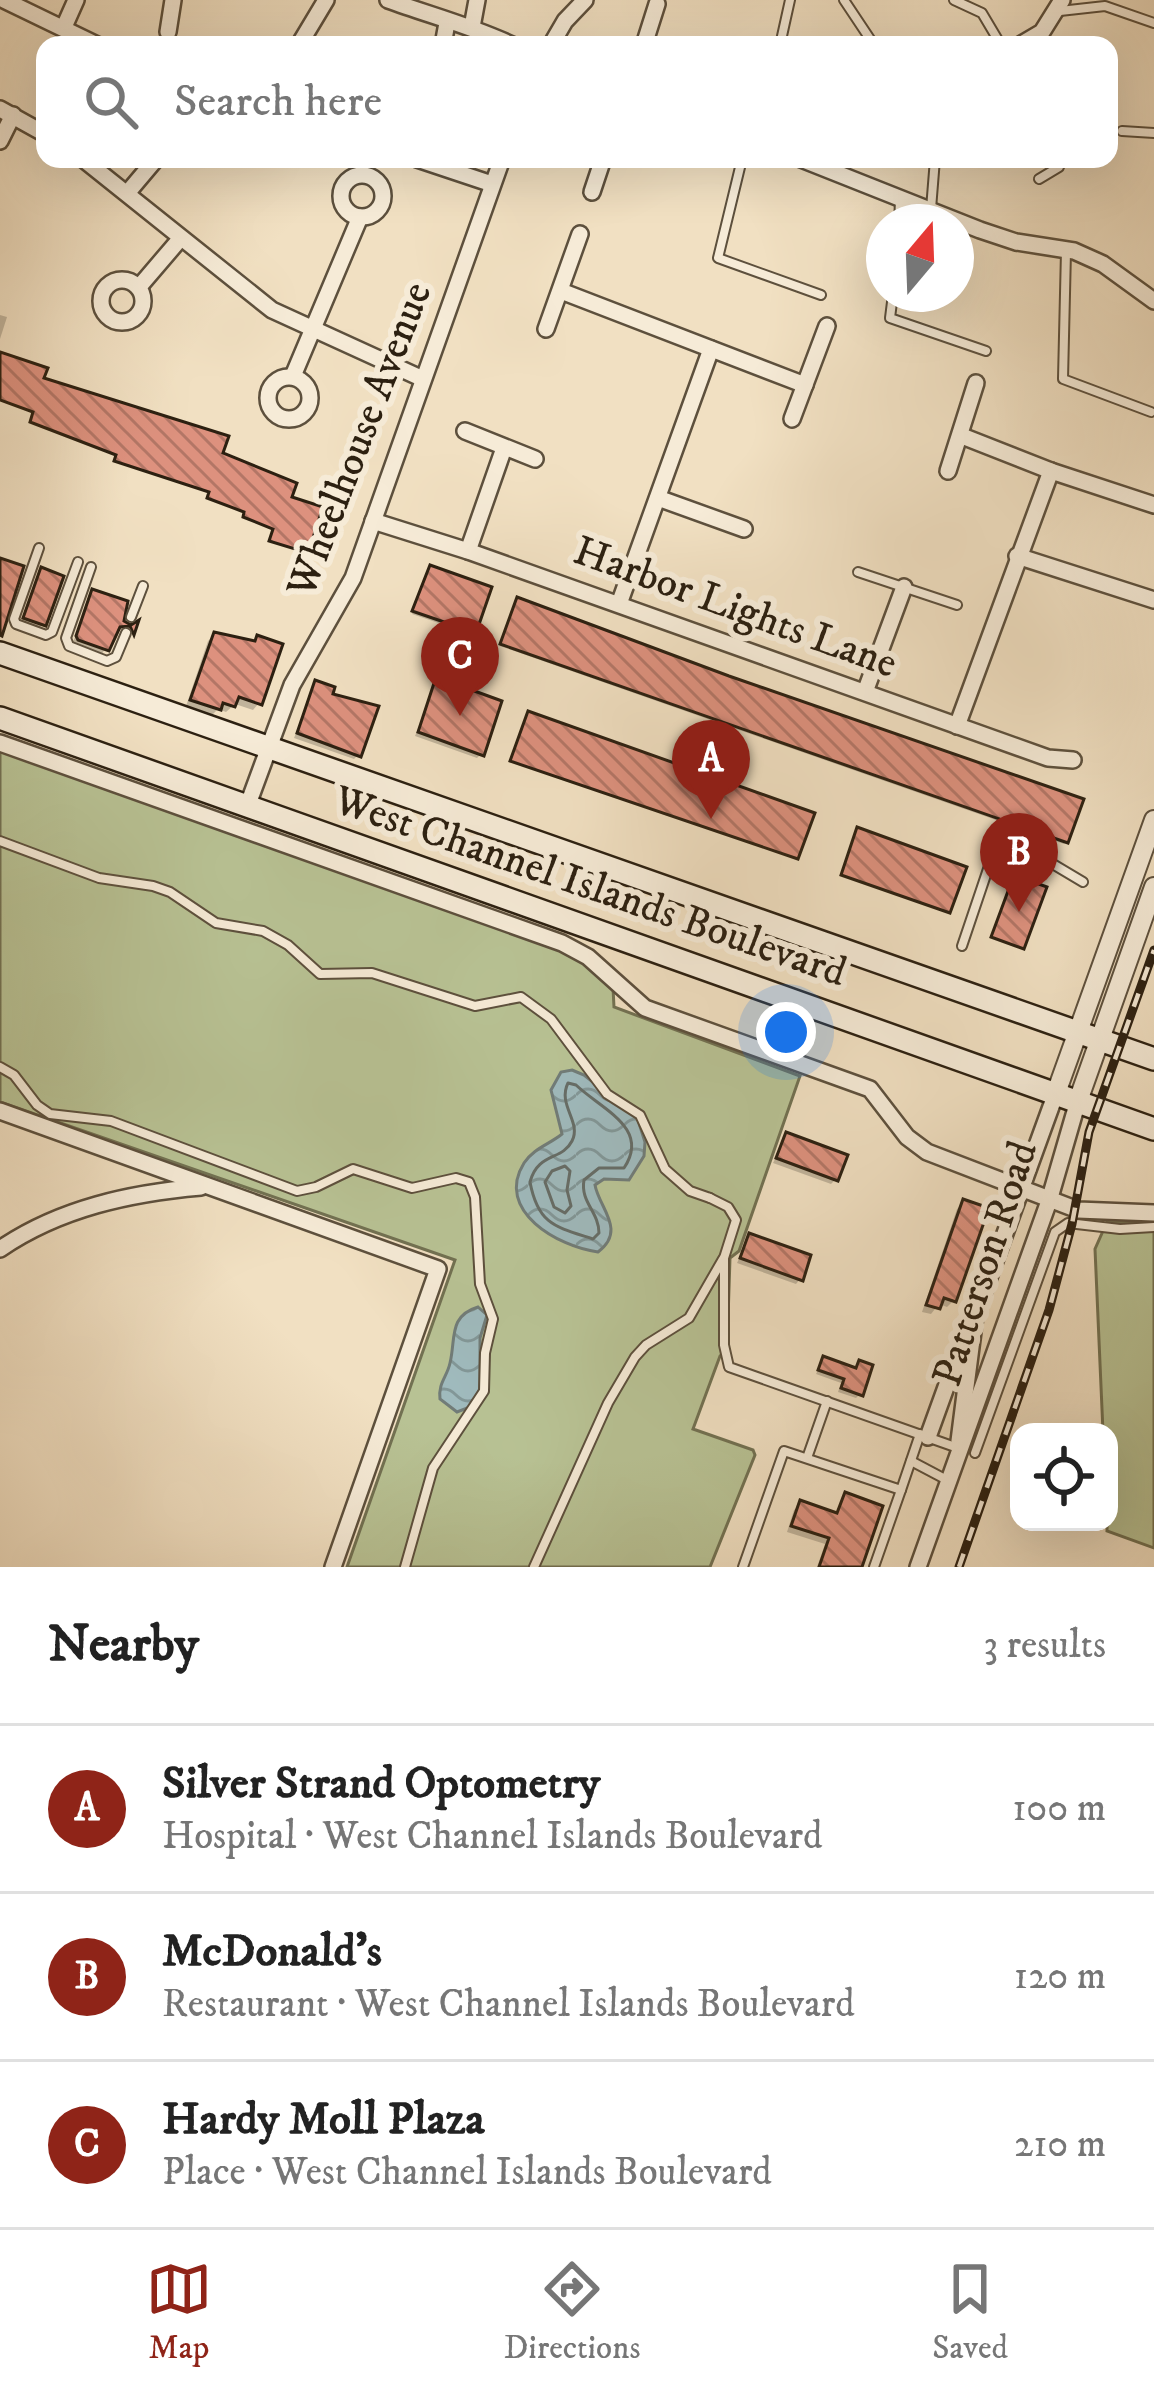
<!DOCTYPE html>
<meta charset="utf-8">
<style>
body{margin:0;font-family:"IM FELL DW Pica",serif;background:#f2f2f2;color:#222}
.controls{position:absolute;right:36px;bottom:36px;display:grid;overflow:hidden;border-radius:24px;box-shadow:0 12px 48px #0002}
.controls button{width:108px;height:108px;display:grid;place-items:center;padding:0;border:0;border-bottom:3px solid #e0e0e0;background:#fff;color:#222;font:60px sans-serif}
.compass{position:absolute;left:866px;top:204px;width:108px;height:108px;border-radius:50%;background:#fff;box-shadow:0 12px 48px #0002;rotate:19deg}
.you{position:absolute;left:786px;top:1032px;width:42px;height:42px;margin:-30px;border:9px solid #fff;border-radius:50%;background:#1a73e8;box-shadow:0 0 0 18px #1a73e833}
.badge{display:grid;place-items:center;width:78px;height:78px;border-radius:50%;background:#8f2418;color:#fff;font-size:39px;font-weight:700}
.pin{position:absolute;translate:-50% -99px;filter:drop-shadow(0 3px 6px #0008)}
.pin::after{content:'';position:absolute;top:63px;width:42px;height:36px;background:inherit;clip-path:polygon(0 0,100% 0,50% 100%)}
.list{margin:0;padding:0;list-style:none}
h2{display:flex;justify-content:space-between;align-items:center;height:156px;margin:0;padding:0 48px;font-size:51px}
h2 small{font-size:39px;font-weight:400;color:#767676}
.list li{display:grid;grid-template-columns:78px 1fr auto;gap:36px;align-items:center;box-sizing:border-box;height:168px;padding:0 48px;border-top:3px solid #e0e0e0}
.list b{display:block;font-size:45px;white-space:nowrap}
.list p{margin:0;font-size:39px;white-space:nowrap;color:#767676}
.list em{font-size:39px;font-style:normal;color:#767676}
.icon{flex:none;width:66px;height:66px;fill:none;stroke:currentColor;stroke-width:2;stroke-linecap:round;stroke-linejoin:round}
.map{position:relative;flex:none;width:1154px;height:1567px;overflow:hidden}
.search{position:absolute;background:#fff;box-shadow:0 12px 48px #0002;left:36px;right:36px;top:36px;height:132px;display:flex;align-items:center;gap:30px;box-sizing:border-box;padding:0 42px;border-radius:24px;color:#767676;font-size:45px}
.sheet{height:660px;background:#fff}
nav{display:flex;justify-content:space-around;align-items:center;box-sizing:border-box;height:168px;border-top:3px solid #e0e0e0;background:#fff;font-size:33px;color:#767676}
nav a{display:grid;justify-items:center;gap:6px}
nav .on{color:#8f2418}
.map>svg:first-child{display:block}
.grass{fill:#b8c294;stroke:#727152;stroke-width:3}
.water{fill:url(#water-waves);stroke:#717c78;stroke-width:3}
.shadow{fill:#0003}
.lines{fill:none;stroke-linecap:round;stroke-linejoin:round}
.shore{stroke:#666d67;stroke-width:3}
.building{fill:url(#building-back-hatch);stroke:#2c2011;stroke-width:3}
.service-casing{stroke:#5d503d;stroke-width:12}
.minor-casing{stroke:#5d503d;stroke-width:20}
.tertiary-casing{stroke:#5d503d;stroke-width:22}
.secondary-casing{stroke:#2c2011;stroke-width:26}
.service{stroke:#f6ebd7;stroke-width:8}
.minor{stroke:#f6ebd7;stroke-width:15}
.tertiary{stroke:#f6ebd7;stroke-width:18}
.secondary{stroke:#f6ebd7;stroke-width:21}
.rail-casing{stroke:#2c2011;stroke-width:9}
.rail{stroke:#f6ebd7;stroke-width:4.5;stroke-dasharray:14;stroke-linecap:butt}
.labels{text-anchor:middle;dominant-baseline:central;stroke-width:12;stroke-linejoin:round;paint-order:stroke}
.street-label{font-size:42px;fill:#2c2011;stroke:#f6ebd7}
</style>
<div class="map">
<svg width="1154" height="1567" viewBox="0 0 1154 1567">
<defs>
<pattern id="water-waves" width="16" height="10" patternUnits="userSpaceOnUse" patternTransform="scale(3)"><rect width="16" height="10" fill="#9fbabd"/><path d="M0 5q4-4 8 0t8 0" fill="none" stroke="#829798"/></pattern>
<pattern id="building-back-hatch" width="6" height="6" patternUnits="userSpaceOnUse" patternTransform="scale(3)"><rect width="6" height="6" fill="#dd917e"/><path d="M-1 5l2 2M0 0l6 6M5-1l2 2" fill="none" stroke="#b37666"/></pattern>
</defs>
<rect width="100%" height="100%" fill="#f1e0c2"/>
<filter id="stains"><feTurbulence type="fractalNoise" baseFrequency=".00167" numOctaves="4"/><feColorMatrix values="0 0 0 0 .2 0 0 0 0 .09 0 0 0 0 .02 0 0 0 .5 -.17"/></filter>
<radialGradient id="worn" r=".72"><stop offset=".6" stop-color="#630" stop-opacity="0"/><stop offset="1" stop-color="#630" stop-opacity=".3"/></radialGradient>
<g class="grass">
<path d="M0,749L560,948L579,959L613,988L614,1007L800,1076L739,1251L730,1258L727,1349L720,1356L693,1429L753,1450L755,1455L710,1567H347L455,1260L0,1102Z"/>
<path d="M1154,1221V1548L1107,1531L1109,1432H1103L1095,1249L1107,1222Z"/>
</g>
<g class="water">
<path d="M572,1070L584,1075L637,1117L645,1142L644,1156L629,1180L604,1179L595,1185C599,1208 627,1230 598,1252C559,1247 494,1211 524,1163C534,1148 550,1144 562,1134L551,1090L561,1072Z"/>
<path d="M478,1307L487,1315L480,1338V1389L470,1407L457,1412L440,1399C438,1383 447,1377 450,1363C456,1339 448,1316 478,1307Z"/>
</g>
<g class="shadow">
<path d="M0,315L7,317L0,339Z"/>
<path d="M428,570L473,632L471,634L412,614Z"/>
<path d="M42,571L43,624L39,628L21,622Z"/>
<path d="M93,592L121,623L134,627L129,636L126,629L115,630L102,654L73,642Z"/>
<path d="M515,603L1066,842L1064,844L500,646Z"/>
<path d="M214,635L252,643L258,638L259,703L253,710L235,704L226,712L218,709L212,715L186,706L208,641Z"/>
<path d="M437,681L481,754L477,758L415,736Z"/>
<path d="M316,683L329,696L358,755L354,759L294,738Z"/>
<path d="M527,716L796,857L511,762Z"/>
<path d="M787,1136L836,1179L831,1184L773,1163Z"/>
<path d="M964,1202L953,1301L947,1307L939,1304L931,1314L922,1312L957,1209Z"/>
<path d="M750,1236L800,1279L796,1284L737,1263Z"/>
<path d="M823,1360L855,1368L860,1364V1394L856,1398L838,1392L841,1383L816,1374Z"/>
<path d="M846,1496L859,1567H817L825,1544L787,1532L794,1510L801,1504L834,1515Z"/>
</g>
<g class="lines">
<g class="shore">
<path d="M568,1083L576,1085C601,1109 651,1128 624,1168H599L584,1180C580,1202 599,1212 599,1233L593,1239C556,1227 538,1225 530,1182C538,1152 562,1161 572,1141C582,1122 557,1105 568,1083Z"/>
<path d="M565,1166L570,1171L567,1190L571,1206L565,1213L554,1207L545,1182L552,1171Z"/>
</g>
</g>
<g class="building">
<path d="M0,352L48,368L44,378L229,436L223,453L297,483L292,497L323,507L308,553L269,541L273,529L243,517L244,512L207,498L209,492L114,461L116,455L30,422L33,412L0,400Z"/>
<path d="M0,558L24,566L2,636L0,635Z"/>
<path d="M430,565L492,587L476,633L412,611Z"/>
<path d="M41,567L64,576L46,626L23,618Z"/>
<path d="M92,589L128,601L124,621L131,625L139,620L134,635L130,626L120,627L109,651L78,640L76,636Z"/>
<path d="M517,597L729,676L1084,799L1068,843L500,644Z"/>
<path d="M214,632L255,641L257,635L283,644L262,705L239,697L235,707L223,703L221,710L190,700Z"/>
<path d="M436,677L502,701L484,756L418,732Z"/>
<path d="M315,680L335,687L333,694L379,706L361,757L297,733Z"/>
<path d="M528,711L815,813L798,859L510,761Z"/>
<path d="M857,827L967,867L950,913L841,875Z"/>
<path d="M1014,875L1047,887L1024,949L991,937Z"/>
<path d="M786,1132L848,1155L838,1181L776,1158Z"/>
<path d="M963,1199L989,1208L956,1302L944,1298L940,1309L926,1305Z"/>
<path d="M749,1233L811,1255L803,1281L740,1258Z"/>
<path d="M823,1356L856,1368L859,1360L873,1365L863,1396L841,1388L844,1379L818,1370Z"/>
<path d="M845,1492L883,1506L862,1567H819L829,1538L791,1526L800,1500L837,1513Z"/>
</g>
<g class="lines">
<g class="service-casing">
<g id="service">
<path d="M844,0L874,45"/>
<path d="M954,0L982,13L1001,45"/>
<path d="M1060,11L1105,6L1154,23"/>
<path d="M780,45L790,0"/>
<path d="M1122,131L1154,133"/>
<path d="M742,159L718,258L821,295"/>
<path d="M1039,179L1059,167L1061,159"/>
<path d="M931,209L935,159"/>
<path d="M899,222L900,201"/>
<path d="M1066,251L1063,379L1151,412"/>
<path d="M893,294L890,318L986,351"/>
<path d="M39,548L14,619L16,624L46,635L52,632L78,562"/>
<path d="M91,567L66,638L69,646L107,661L116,657L126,633"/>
<path d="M858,572L957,605"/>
<path d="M131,617L143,586"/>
<path d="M0,841L99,878L153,886L170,892L216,923L263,931L288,945L320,974L372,973L475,1006L521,997L551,1019L607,1094L640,1115L665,1169L690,1191L710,1198"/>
<path d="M962,946L990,863L1006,848L1036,854L1083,882"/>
<path d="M0,1067L14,1075L37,1105L50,1114L111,1121L297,1191L316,1187L353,1169L412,1188L456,1178L469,1182L475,1197L480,1284L493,1319L485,1353L484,1391L433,1468L405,1567"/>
<path d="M710,1198L728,1207L736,1220L724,1258V1345L729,1367L958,1448"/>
<path d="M975,1453L1055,1232L1068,1223L1120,1229L1154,1227"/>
<path d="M807,1458L827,1401"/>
<path d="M911,1461L947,1480"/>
<path d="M534,1567L608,1403L635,1357L646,1345L689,1318L723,1259"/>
<path d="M743,1567L784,1451L901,1490L920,1434"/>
<path d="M874,1567L901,1490"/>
</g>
</g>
<g class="minor-casing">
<g id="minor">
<path d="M4,0L97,45"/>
<path d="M388,0C429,15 472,26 512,45"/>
<path d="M64,27L76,0"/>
<path d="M472,27L477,0"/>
<path d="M168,32L173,0"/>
<path d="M299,45L326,0"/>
<path d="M443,45L447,23"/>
<path d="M551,45L565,21L585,0"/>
<path d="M644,45L657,4"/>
<path d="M1020,45L1042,32L1062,0"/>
<path d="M0,109L45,134"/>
<path d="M0,141L13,115"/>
<path d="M83,159L272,310L423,379"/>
<path d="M417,159L492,184"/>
<path d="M801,159L980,230L1016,242L1074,251L1103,264L1154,301"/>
<circle cx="362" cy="196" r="21"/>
<path d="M129,191L156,159"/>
<path d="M592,192L603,159"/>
<circle cx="122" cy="301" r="21"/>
<path d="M139,287L180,239"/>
<path d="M561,291L805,385"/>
<path d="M546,329L580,234"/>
<path d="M293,376L360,217"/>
<circle cx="289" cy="398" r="21"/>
<path d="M792,419L827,326"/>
<path d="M465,431L535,459"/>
<path d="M962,436L1051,471L1154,505"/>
<path d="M948,471L976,383"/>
<path d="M658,498L744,529"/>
<path d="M373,521L468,551L1048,758L1073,760"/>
<path d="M468,551L504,448"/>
<path d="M1017,556L1154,600"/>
<path d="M619,604L711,349"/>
<path d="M865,692L904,587"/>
<path d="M957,726L1051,471"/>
<path d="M0,743L562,943L588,957L645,1008L870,1089L907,1137L927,1152L1078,1210L1154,1213"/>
<path d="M247,807L292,685L353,578L502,159"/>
<path d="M0,1111L438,1269L333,1567"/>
<path d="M0,1249C60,1208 131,1193 201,1187"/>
<path d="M928,1437L967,1329"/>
<path d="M959,1441L975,1316L1056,1093"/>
<path d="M918,1567L1049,1201L1078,1101"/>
</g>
</g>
<g class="tertiary-casing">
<g id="tertiary">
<path d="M1056,1093L1154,820"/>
<path d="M1078,1101L1154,887"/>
</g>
</g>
<g class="secondary-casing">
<g id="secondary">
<path d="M0,653L1154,1059"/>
<path d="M0,718L1154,1129"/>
</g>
</g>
<use href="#service" class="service"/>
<use href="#minor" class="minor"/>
<use href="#tertiary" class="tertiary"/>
<use href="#secondary" class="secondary"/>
<g class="rail-casing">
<path id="rail" d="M959,1567L1049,1310L1072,1224L1089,1132L1154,950"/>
</g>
<use href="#rail" class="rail"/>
</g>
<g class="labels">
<g class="street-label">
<text transform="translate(360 440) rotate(-69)">Wheelhouse Avenue</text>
<text transform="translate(735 608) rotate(20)">Harbor Lights Lane</text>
<text transform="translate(590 887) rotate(19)">West Channel Islands Boulevard</text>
<text transform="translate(986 1264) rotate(-72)">Patterson Road</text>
</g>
</g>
<rect width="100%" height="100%" filter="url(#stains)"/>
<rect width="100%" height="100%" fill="url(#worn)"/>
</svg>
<div class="controls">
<button><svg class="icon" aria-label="locate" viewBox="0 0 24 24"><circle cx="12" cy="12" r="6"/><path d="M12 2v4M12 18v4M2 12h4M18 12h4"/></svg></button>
</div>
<svg class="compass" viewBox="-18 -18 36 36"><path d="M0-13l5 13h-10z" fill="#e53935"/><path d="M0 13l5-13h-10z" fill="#767676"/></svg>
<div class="you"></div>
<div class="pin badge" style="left:711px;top:819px">A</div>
<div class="pin badge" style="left:1019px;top:912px">B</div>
<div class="pin badge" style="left:460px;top:716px">C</div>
<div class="search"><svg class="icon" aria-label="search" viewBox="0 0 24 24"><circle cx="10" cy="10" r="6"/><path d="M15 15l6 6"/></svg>Search here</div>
</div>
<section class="sheet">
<h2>Nearby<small>3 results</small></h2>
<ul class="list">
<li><span class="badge">A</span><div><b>Silver Strand Optometry</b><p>Hospital · West Channel Islands Boulevard</p></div><em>100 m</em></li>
<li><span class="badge">B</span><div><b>McDonald's</b><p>Restaurant · West Channel Islands Boulevard</p></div><em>120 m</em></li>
<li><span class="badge">C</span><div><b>Hardy Moll Plaza</b><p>Place · West Channel Islands Boulevard</p></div><em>210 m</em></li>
</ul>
</section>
<nav>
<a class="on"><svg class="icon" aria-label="map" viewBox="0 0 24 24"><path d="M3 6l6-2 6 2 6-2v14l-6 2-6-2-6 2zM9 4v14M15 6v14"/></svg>Map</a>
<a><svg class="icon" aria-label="directions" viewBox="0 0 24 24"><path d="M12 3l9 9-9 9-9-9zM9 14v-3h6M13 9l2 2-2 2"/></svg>Directions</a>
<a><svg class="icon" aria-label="saved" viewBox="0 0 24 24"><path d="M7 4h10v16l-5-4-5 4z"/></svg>Saved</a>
</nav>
